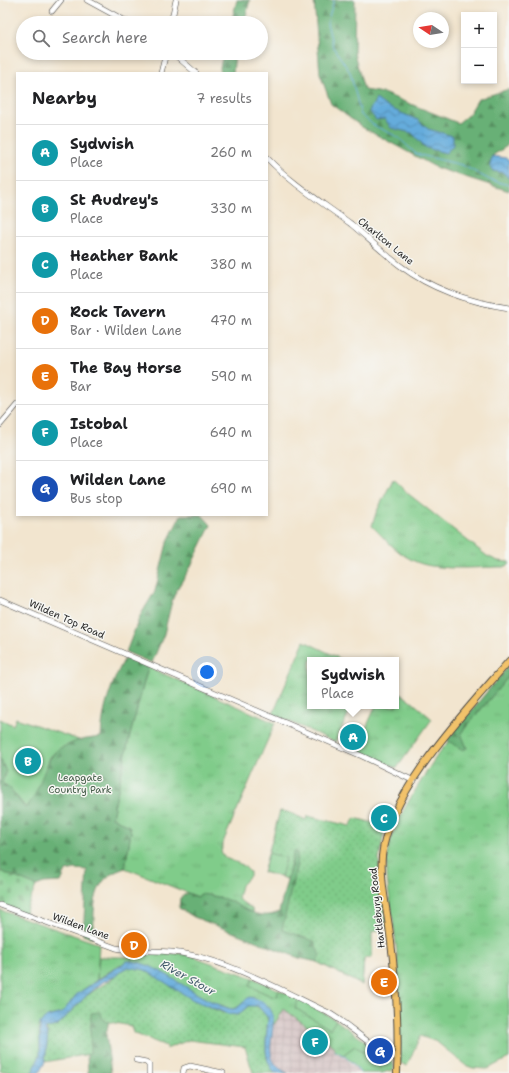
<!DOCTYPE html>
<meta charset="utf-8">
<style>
body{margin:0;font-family:"Shantell Sans",sans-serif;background:#f2f2f2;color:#202124}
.controls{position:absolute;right:12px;top:12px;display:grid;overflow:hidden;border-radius:0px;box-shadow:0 2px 6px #0003}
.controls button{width:36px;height:36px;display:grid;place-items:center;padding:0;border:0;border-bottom:1px solid #e0e0e0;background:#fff;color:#202124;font:20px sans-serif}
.compass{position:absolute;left:413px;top:12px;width:36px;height:36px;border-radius:50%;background:#fff;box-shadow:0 2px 6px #0003;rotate:282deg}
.you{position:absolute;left:207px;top:672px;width:14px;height:14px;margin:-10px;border:3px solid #fff;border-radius:50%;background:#1a73e8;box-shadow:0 0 0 6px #1a73e833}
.badge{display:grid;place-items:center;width:26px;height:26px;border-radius:50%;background:#c8321e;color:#fff;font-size:13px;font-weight:700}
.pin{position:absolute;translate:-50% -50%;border:2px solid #fff;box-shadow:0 1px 4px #0006}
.popup{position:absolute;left:307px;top:657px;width:92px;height:52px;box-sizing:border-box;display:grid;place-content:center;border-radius:0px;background:#fff;filter:drop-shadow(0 1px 3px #0005);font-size:13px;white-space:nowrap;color:#757577}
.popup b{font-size:15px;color:#202124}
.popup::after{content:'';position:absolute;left:50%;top:100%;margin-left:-8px;border:8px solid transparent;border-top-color:#fff}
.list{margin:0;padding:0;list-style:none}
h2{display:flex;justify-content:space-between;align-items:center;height:52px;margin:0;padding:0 16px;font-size:17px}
h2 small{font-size:13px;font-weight:400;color:#757577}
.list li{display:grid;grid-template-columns:26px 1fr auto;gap:12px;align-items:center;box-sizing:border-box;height:56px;padding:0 16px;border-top:1px solid #e0e0e0}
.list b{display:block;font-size:15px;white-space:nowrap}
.list p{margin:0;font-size:13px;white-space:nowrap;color:#757577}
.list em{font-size:13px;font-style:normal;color:#757577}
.icon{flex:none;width:22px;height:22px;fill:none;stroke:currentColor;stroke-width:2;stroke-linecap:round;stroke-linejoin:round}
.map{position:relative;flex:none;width:509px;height:1073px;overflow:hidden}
.search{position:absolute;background:#fff;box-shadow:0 2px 6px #0003;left:16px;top:16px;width:252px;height:44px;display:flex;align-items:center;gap:10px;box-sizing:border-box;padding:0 14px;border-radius:22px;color:#757577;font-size:15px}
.panel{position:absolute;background:#fff;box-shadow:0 2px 6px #0003;left:16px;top:72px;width:252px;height:444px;border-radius:0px}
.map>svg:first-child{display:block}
.industrial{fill:url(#industrial-grid)}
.grass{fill:url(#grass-tufts);stroke:#567c5a}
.forest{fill:url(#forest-firs);stroke:#4a6e50}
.cemetery{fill:url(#cemetery-stones);stroke:#567c5a}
.park{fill:url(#park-dots);stroke:#567c5a}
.garden{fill:#80cc8a;stroke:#567c5a}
.water{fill:url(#water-waves);stroke:#486c84}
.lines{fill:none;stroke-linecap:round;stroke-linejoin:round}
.stream{stroke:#65acdc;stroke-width:1}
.minor-casing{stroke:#494744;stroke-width:6}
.major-casing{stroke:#494744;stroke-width:8}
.minor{stroke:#fff;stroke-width:5}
.major{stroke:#f2c26a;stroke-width:6}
.labels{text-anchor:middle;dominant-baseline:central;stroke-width:3;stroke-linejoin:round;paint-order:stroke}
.street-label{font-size:10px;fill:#2b2b2b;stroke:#f6f6f2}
.park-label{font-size:10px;fill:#445b48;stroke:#f6f6f2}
.water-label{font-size:11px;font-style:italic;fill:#3f5869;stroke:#f6f6f2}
</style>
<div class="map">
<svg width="509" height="1073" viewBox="0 0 509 1073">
<defs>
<pattern id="industrial-grid" width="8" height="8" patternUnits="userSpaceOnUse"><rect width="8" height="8" fill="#d2bfc0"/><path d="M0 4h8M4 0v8" fill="none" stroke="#b4a4a5"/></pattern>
<pattern id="grass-tufts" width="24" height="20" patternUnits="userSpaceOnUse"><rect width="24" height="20" fill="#80cc8a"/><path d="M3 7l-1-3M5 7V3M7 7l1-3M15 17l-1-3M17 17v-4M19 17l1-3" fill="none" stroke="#6faf77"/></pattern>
<pattern id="forest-firs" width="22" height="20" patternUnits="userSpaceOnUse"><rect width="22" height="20" fill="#68b076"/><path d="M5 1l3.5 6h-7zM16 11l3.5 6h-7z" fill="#568f61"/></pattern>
<pattern id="cemetery-stones" width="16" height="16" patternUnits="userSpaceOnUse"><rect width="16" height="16" fill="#80cc8a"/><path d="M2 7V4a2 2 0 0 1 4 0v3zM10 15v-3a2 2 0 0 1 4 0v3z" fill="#6faf77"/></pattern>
<pattern id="park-dots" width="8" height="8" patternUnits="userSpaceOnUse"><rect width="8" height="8" fill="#80cc8a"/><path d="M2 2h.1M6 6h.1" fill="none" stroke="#6faf77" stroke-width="1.8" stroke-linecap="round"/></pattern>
<pattern id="water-waves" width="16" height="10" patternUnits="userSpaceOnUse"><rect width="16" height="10" fill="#65acdc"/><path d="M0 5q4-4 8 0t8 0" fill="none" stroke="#538cb3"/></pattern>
</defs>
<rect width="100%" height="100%" fill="#f6f6f2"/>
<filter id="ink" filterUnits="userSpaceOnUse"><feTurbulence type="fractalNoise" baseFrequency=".025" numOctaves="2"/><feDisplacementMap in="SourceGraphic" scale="8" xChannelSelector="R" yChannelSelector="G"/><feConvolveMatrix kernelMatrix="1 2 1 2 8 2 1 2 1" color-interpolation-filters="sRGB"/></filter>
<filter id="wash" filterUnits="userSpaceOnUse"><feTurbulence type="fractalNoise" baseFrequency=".012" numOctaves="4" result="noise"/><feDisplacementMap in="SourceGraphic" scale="16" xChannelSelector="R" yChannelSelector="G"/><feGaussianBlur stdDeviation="0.9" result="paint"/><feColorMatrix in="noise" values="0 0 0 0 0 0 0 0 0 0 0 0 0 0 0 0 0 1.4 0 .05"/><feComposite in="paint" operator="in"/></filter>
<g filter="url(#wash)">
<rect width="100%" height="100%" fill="#f2e5cf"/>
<path class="industrial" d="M284,1009L334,1046L360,1073H288L274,1065L272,1060L270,1046L273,1026Z"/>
<g class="grass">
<path d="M393,479L406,492L487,556L498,561L509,562V565L503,567C476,567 435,572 412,560C396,552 384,538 372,526L376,513Z"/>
<path d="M304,641L343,660H310V706H352L335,742L273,714Z"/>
<path d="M148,667L275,723L224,840L221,852L225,858L243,865L250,872V876L241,885L238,899L252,909L253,915L230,901L198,897L125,868L131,832L129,826L112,817L129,739Z"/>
<path d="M509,676V1058L487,1069L473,1068L465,1065L437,1042L420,1036L407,1066L400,1063C400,1018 400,972 394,927C391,901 384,877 388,852C393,824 410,799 424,776C434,760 445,741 461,733Z"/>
<path d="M396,691L410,700L432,719L397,768L356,750L375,708V706H396Z"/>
<path d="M0,910L99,944L97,980L77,994L62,1013L49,1016L39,1026L40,1055L32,1073L0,1071Z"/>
<path d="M133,951L186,954L253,978L250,986L276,998L279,990L299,999L295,1008L330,1028L336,1020L392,1061L394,1066L393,1070L381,1073L379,1063L355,1046L343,1055L335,1051L334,1046L284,1009L273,1026C273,1010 267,1004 253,997C243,1000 241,1008 231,1009L207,1000L166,975L131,961Z"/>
</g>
<g class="forest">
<path d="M237,0H250L244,23H231Z"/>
<path d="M314,0H355L354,53L364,90L383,93L458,123L469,114L478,99L509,89V141L507,146L492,156L490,166L493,171L504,173L509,179V191L437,168L362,127L331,104L320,74Z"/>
<path d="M223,53H235L233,73H219Z"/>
<path d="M181,515H202L211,525L189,570L177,589L172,601L164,634L152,663L126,652L140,616L155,591L167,543Z"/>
<path d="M125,658L148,667L129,739L112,817L129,826L131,832L125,868C120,870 114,872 110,875C91,888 94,917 94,938L83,935L87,870L75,869L66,871L61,882L44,883L36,886L0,871V758L6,771L5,786L9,787L25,808C33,799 35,792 39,781C54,744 63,742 101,737C102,710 112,681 125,658Z"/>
<path d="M509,665V676L461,733L467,748L463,750L447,740Z"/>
<path d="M294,851L297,852L298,861L290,898L372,958H364L362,985L317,962L299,958L194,917L179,908L180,898L187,893L198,897L200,894C210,895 220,897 230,901C246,909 260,921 279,912Z"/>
<path d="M95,1010L110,1015L106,1035L111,1073H88L85,1021L88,1015Z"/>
</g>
<path class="cemetery" d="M0,871L36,886L24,915L0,905Z"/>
<g class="park">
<path d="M280,811L288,812L306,820L308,816L350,826L355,818L385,826L379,860L380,884L387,928L372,932V958H364L362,985L317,962L320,956L314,941L282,930L297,864V852L294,851L287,879L263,872Z"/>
<path d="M129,967C164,966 198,1014 238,1015L251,1004L260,1008L268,1018C267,1037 261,1057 275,1073H253L245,1047L189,1040L166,1049V1046L133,1033L131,1026L104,1021L100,1012L91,1013L90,1054L45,1062L48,1034L46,1028L57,1026L86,996L118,975L122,970Z"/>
</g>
<g class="garden">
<path d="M16,718L79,740L58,749L50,757L34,797L26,808L9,787L2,783L6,771L0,758V719L13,725Z"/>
<path d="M269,853L286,858L281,877L263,872Z"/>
<path d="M99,957H133L131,961L119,965L97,980Z"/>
<path d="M253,978L279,990L276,998L249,986Z"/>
<path d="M299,999L336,1020L330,1029L295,1008Z"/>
<path d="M355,1046L379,1063L381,1073H360L353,1063L343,1055Z"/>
</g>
<g class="water">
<path d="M376,99L387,107L418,120L428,129L453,136V145L446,153L426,148L412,133L391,128L385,119L376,120L369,111Z"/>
<path d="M492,156L506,158L509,161V179L504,173L493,171L490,166Z"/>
<path d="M127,961C155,960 190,994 218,1004C223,1006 228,1009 233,1009C241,1008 244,999 250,997C301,1009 246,1055 288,1073H275C261,1058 267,1036 268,1018L258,1006H248L238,1015L228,1014L193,1000L145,970L129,967L122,970L118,975L103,982L86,996L57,1026L46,1028L45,1031L48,1034L45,1062L39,1073H32L40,1055V1023L47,1017L62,1013L77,994Z"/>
</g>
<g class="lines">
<g class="stream">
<path d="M334,0L327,23L333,47L350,72L361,115L375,126L398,137L416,154L462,165L490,180L509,185"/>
<path d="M335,1051C344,1054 355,1065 360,1073"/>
</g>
</g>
</g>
<g filter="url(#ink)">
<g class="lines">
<g class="minor-casing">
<g id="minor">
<path d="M87,0L129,23"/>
<path d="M52,11L61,0"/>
<path d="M171,23L176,0"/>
<path d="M173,53L196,73"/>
<path d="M161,73L166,53"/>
<path d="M267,158C292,184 323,203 351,224C368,238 384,254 402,267C434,291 470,302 509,308"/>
<path d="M0,425L17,405"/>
<path d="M0,600L362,756L414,781"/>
<path d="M0,905L116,948C139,953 163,949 186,954C233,963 283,991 327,1012C351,1025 371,1049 398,1058"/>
<path d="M136,1060L146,1062L149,1065V1073"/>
<path d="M183,1073L184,1068L190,1066L223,1073"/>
</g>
</g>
<g class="major-casing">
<path id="major" d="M397,1073C399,1027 396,980 390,934C387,909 380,882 382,856C389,790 467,710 509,661"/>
</g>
<use href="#minor" class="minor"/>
<use href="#major" class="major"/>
</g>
</g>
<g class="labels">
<g class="street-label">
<text transform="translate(386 241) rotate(39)">Charlton Lane</text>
<text transform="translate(67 619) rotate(24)">Wilden Top Road</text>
<text transform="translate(377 908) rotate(-96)">Hartlebury Road</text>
<text transform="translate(81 926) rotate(20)">Wilden Lane</text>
</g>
<g class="park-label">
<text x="80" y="777">Leapgate<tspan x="80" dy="12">Country Park</tspan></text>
</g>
<g class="water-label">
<text transform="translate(188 978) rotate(29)">River Stour</text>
</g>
</g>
</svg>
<div class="controls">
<button>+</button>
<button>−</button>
</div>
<svg class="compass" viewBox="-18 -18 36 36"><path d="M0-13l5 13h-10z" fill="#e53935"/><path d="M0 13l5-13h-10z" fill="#757577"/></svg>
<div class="you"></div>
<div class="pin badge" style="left:353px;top:737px;background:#0f9aa8">A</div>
<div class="popup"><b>Sydwish</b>Place</div>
<div class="pin badge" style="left:28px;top:761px;background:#0f9aa8">B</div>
<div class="pin badge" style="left:384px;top:818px;background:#0f9aa8">C</div>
<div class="pin badge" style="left:134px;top:945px;background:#e8710a">D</div>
<div class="pin badge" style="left:384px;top:982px;background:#e8710a">E</div>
<div class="pin badge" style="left:315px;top:1042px;background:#0f9aa8">F</div>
<div class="pin badge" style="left:380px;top:1051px;background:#1a4fb4">G</div>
<div class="search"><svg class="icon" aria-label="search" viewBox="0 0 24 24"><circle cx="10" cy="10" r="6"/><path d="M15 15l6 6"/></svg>Search here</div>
<section class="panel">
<h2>Nearby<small>7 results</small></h2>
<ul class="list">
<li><span class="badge" style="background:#0f9aa8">A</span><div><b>Sydwish</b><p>Place</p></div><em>260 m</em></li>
<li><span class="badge" style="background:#0f9aa8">B</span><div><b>St Audrey's</b><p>Place</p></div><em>330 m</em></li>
<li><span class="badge" style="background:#0f9aa8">C</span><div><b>Heather Bank</b><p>Place</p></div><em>380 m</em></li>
<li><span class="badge" style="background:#e8710a">D</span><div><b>Rock Tavern</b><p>Bar · Wilden Lane</p></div><em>470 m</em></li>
<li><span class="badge" style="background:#e8710a">E</span><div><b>The Bay Horse</b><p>Bar</p></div><em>590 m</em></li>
<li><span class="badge" style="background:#0f9aa8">F</span><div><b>Istobal</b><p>Place</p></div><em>640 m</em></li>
<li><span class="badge" style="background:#1a4fb4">G</span><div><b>Wilden Lane</b><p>Bus stop</p></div><em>690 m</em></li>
</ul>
</section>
</div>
